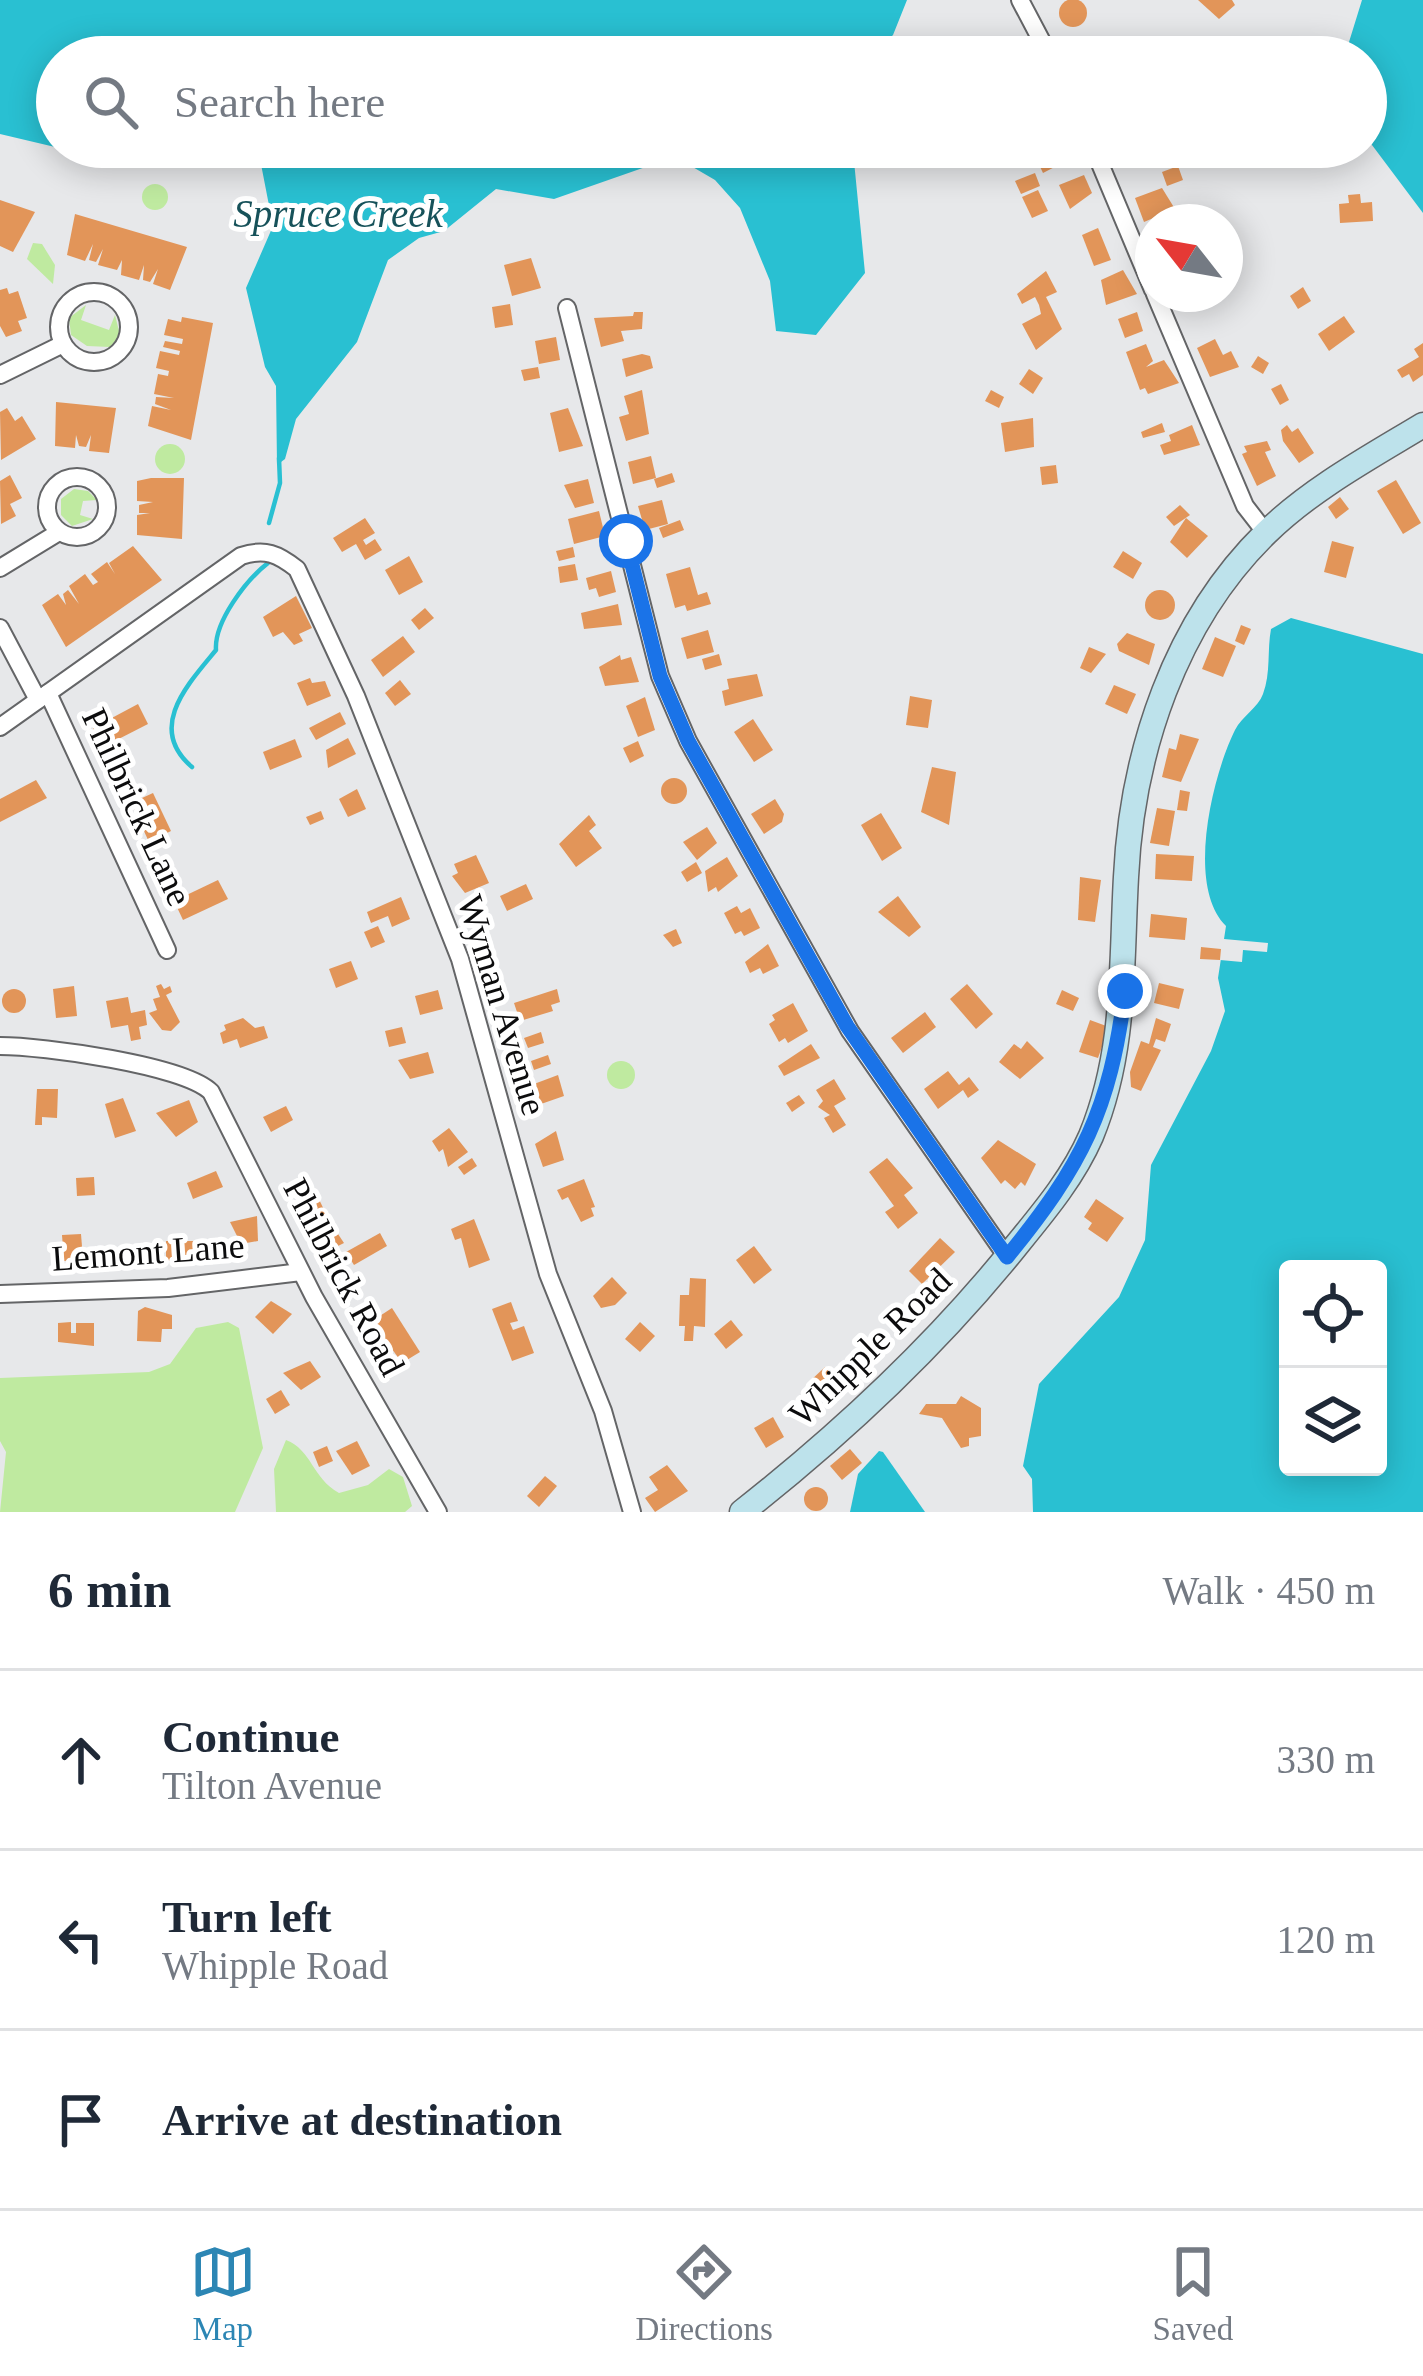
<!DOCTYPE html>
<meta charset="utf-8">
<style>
body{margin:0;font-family:"Times New Roman",serif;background:#f6f6f7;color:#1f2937}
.controls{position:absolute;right:36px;bottom:36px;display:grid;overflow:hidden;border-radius:12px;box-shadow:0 6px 30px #0003}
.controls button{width:108px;height:108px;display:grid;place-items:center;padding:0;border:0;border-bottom:3px solid #e0e1e3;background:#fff;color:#1f2937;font:60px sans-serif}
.compass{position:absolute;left:1135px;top:204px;width:108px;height:108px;border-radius:50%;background:#fff;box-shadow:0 6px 30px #0003;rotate:301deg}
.stop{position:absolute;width:36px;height:36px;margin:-27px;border:9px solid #1a73e8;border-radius:50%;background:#fff}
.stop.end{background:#1a73e8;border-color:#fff;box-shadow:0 3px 12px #0008}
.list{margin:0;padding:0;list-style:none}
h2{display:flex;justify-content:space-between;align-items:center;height:156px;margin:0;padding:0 48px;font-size:51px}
h2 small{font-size:39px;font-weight:400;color:#747a83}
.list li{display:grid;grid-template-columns:78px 1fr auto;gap:36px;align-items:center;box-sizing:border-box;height:180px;padding:0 48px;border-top:3px solid #e0e1e3}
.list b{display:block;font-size:45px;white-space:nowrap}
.list p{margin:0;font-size:39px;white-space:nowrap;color:#747a83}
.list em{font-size:39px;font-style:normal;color:#747a83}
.icon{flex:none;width:66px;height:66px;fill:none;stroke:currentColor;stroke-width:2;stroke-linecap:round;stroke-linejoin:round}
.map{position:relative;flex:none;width:1423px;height:1512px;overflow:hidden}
.search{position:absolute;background:#fff;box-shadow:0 6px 30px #0003;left:36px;right:36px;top:36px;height:132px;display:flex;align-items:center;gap:30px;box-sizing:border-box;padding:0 42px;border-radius:66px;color:#747a83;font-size:45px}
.sheet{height:696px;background:#fff}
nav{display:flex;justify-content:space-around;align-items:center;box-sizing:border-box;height:168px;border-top:3px solid #e0e1e3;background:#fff;font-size:33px;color:#747a83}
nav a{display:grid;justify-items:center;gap:6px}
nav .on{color:#2c86b4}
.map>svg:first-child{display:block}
.green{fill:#bfeaa0}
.water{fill:#29c0d2;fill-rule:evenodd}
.pier{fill:#e7e8ea}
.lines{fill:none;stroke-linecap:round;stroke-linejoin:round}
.stream{stroke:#29c0d2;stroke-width:4.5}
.building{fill:#e29559}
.minor-casing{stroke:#646567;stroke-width:20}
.secondary-casing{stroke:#646567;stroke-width:27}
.minor{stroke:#fff;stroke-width:16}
.secondary{stroke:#bde2eb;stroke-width:24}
.route{stroke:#1a73e8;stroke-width:15}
.labels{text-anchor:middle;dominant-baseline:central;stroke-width:10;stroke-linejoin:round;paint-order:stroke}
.street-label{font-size:36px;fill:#0c0c0d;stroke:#fff}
.water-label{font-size:39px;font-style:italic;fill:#17525a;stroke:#fff}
</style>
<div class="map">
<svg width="1423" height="1512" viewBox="0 0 1423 1512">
<rect width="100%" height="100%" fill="#e7e8ea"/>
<g class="green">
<circle cx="155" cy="197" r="13"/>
<path d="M33,243L42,244L55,265L53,284L27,259Z"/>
<path d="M86,305L81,320L109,330L115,315L120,335L110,347L87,346L71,335L69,318Z"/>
<circle cx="170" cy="459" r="15"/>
<path d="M74,489L88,491L97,500L83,501L80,515L93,519L72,526L61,515V499Z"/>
<circle cx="621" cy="1075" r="14"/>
<path d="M228,1322L239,1328L263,1448L235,1512H0L6,1452L0,1441V1378L149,1372L170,1364L196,1328Z"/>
<path d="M286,1440C312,1450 312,1478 339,1493L368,1485L389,1469L403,1477L412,1506L405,1512H276L274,1469Z"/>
</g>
<g class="water">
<path d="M0,0H907L893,35L871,57H57V147H814L818,152L845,147L854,161L865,273L816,335L776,331L770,281L740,208L715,180L691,166L657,163L554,199L496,189L444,231L419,238L388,260L357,342L296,419L285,459L277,465L276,386L265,367L246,288L273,226L260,159L207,151L93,156L0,134Z"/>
<path d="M1362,0H1423V213L1366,137V57H1351L1349,42Z"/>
<path d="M1291,618L1423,654V1512H1033L1032,1479L1023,1466L1039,1384L1119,1297L1145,1240L1151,1165L1211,1051L1225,1011L1218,978L1226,926C1185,886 1213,774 1235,730C1242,716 1258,708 1263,694C1271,673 1267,650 1271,629ZM1288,1269H1378V1467H1288Z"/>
<path d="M879,1451L883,1452L925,1512H850L858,1474Z"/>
</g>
<path class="pier" d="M1219,927H1224V939L1268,943L1267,952L1243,950L1242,962L1220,960Z"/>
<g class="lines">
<g class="stream">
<path d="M269,523L280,483L279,458"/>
<path d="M192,767C146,728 188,684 216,650C214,622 246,580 268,563"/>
</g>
</g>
<g class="building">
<circle cx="1073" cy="13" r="14"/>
<path d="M1198,0H1232L1235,5L1219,19Z"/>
<path d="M1050,147H1072L1076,156L1043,173L1034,154Z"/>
<path d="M1178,166L1183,180L1167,186L1162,172Z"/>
<path d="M1035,173L1040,186L1021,194L1015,181Z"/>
<path d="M1084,175L1092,193L1070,209L1059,185Z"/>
<path d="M1162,188L1175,209L1144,222L1135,198Z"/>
<path d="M1038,190L1048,211L1032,218L1022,197Z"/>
<path d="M1360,194L1361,203L1372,202L1373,221L1340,223L1339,204L1349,203L1348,195Z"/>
<path d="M0,200L35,212L13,252L0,246Z"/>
<path d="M75,214L187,247L170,290L153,284L158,269L150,282L143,280L144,265L139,280L121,275L122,260L117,270L98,265L103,249L96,262L89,260L93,244L85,261L67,255Z"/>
<path d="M1098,228L1111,260L1094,266L1082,235Z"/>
<path d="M531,258L541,288L512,296L504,265Z"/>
<path d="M1123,270L1137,294L1106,305L1101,280Z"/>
<path d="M1046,271L1057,292L1046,297L1062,329L1036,350L1022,324L1041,314L1039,305L1035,297L1022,304L1017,294Z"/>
<path d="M1303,287L1311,301L1298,309L1290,296Z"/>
<path d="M7,288L9,294L18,291L27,318L18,321L22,331L6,337L0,326V290Z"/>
<path d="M510,304L513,325L495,328L492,307Z"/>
<path d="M634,312H643L642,329L621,331L624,341L601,347L594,318L633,316Z"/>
<path d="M1137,312L1143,331L1125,338L1118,319Z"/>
<path d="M1344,316L1355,332L1329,351L1318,334Z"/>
<path d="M182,317L213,323L191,440L148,426L152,406L171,410L155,404L156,397L174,398L154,394L158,374L168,376L169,371L156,368L160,351L179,355L180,351L163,347L165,341L182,344L183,339L164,335L168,319L181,322Z"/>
<path d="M556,337L560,360L539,364L535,341Z"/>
<path d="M1215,339L1223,355L1231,351L1239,367L1210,377L1197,348Z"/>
<path d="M1423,343V375L1413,382L1409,374L1402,378L1397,370L1419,357L1414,349Z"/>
<path d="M1146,344L1153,361L1146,367L1164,360L1179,383L1148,394L1145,388L1140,390L1126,352Z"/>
<path d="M642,354L650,356L653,368L626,377L622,359Z"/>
<path d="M1258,356L1269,363L1263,374L1251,367Z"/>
<path d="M538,367L540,378L524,381L521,370Z"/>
<path d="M1029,369L1043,378L1033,394L1019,384Z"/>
<path d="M1281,384L1289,400L1280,405L1271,389Z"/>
<path d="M642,390L649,434L626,441L619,417L629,414L624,396Z"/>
<path d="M991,390L1004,397L999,408L985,401Z"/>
<path d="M56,402L116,408L109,453L89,451L91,435L86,447L79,446L76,435L75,448L55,446Z"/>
<path d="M7,408L15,421L22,416L36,439L1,460L0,412Z"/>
<path d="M568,408L583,446L559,452L550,413Z"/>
<path d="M1033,418L1034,447L1005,452L1001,423Z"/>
<path d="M1162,423L1165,432L1143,438L1141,432Z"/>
<path d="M1192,425L1200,445L1164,455L1160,445L1171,441L1169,435Z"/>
<path d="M1287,425L1292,432L1298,428L1314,453L1299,463L1283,441L1281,430Z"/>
<path d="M1267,441L1271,450L1265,452L1276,476L1257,486L1242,454L1247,452L1244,446Z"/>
<path d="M651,456L656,478L633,484L628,462Z"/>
<path d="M1056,465L1058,483L1042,485L1040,467Z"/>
<path d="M672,473L675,482L657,488L654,479Z"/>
<path d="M10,475L22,498L10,504L16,516L1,524L0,481Z"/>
<path d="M151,478H184L182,539L137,535V515L150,513H139V505L153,502L137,501V481Z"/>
<path d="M588,479L594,503L575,508L564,485Z"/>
<path d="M1396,480L1421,523L1403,534L1377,491Z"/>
<path d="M1340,497L1349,509L1336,519L1328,507Z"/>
<path d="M662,500L668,524L645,530L638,506Z"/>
<path d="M1180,505L1190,515L1174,526L1166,517Z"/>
<path d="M599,511L605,536L574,544L568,519Z"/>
<path d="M365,518L375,533L363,540L366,545L375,539L382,550L365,560L356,544L342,552L333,538Z"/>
<path d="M1186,518L1208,536L1187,558L1170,542Z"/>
<path d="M680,520L684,530L663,538L659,528Z"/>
<path d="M1332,541L1354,547L1346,578L1324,572Z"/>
<path d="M133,546L162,580L66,647L42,605L58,594L66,605L63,594L68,590L79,604L69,586L85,574L93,585L98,582L91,574L107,562L115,574L109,563Z"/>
<path d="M573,547L575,557L559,561L556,551Z"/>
<path d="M1123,551L1142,563L1133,579L1113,567Z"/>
<path d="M409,556L423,582L399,595L385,570Z"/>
<path d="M575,564L578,580L560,583L558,567Z"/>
<path d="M690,567L698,595L707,592L711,604L687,611L685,605L675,608L666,574Z"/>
<path d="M611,571L616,592L599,597L596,588L589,590L586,578Z"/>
<circle cx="1160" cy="605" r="15"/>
<path d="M296,596L312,628L299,634L303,641L294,645L283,632L273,637L263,617Z"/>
<path d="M618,604L622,625L584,629L581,613Z"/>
<path d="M425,608L434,618L419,630L411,620Z"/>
<path d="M1241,625L1251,629L1244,645L1235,641Z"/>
<path d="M708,630L714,652L687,659L681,638Z"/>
<path d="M1127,633L1155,644L1149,665L1119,651L1117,644Z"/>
<path d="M403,636L415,652L383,677L371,660Z"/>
<path d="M1215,637L1236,646L1223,677L1202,669Z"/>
<path d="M1089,647L1106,654L1091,673L1080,668Z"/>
<path d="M719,654L722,665L705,670L702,659Z"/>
<path d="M620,655L621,660L631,657L639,682L605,686L599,667Z"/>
<path d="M757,674L763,696L725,706L722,691L729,689L727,679Z"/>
<path d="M310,678L312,683L325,681L331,696L307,706L297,683Z"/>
<path d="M400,680L411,694L395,706L385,693Z"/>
<path d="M1114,685L1136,694L1127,714L1105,704Z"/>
<path d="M910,696L932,700L928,728L906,725Z"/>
<path d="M645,697L655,730L638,737L626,706Z"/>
<path d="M138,704L148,724L103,747L93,728Z"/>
<path d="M340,712L346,724L316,740L309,728Z"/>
<path d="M753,719L773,750L754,762L734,732Z"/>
<path d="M1180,734L1199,739L1181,782L1162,777L1169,748L1176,750Z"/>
<path d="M348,738L356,754L328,768L326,750Z"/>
<path d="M295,739L302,757L270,770L263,752Z"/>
<path d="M638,741L644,756L630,763L623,748Z"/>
<path d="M932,767L956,772L949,825L921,812Z"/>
<circle cx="674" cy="791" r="13"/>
<path d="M36,780L47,798L0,822V799Z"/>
<path d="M357,789L366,809L348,817L339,799Z"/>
<path d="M1180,790L1190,792L1187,811L1177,810Z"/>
<path d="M153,793L171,831L149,842L131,803Z"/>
<path d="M775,799L784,814L782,822L764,834L751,814Z"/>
<path d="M1157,808L1175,811L1169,846L1150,843Z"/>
<path d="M321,811L324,819L310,825L306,817Z"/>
<path d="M881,813L902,848L882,861L861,825Z"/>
<path d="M589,815L596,825L589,831L602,848L576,867L559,844Z"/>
<path d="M707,827L717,843L697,860L683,842Z"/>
<path d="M1156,854L1194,856L1192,881L1155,879Z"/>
<path d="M476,855L489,883L465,893L452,876L458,873L454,864Z"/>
<path d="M727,857L738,876L718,892L716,887L708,892L705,871Z"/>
<path d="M696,862L702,873L687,882L681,872Z"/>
<path d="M1080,877L1101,880L1095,922L1078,920Z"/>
<path d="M218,880L228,899L183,920L174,901Z"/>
<path d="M526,884L533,899L507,911L500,896Z"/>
<path d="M898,896L921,927L909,937L878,912Z"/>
<path d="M401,897L410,919L392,927L388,916L371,923L367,912Z"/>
<path d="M737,906L741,913L750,908L760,928L744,936L741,931L735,934L724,913Z"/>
<path d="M1151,914L1187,918L1185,940L1149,937Z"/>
<path d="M378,926L385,942L371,948L364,932Z"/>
<path d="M676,929L682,943L673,947L663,935Z"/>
<path d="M768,944L779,966L763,974L760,968L750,973L745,962Z"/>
<path d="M1201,947L1221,949L1220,960L1200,959Z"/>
<path d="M351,961L358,979L336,988L329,969Z"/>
<path d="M1159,983L1184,989L1179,1009L1154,1003Z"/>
<path d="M161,984L164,989L170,986L172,992L166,995L180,1022L171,1031L162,1030L149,1013L157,1010L153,999L160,997L156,986Z"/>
<path d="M967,984L993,1014L976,1029L950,999Z"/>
<path d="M74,986L77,1016L56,1018L53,989Z"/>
<path d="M557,989L560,1002L551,1005L553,1011L520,1021L514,1003Z"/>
<circle cx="14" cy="1001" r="12"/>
<path d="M438,990L443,1009L420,1015L415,996Z"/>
<path d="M1062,990L1079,998L1073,1011L1056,1004Z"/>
<path d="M128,997L131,1013L145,1010L147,1025L139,1027L141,1039L131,1041L128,1025L111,1028L106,1001Z"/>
<path d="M793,1003L808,1031L788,1043L785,1038L779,1042L769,1024L775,1020L772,1015Z"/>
<path d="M925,1012L936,1027L903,1053L891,1038Z"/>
<path d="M243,1018L255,1028L264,1026L268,1038L240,1048L237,1039L223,1044L220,1033L226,1030L224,1025Z"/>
<path d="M1156,1018L1171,1024L1165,1042L1156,1039L1153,1047L1161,1050L1141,1091L1131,1087L1130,1072L1141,1041L1149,1044Z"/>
<path d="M1090,1020L1109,1027L1098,1058L1079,1052Z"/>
<path d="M402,1027L406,1043L389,1047L385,1031Z"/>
<path d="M541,1032L544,1043L528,1048L524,1038Z"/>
<path d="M1027,1041L1044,1058L1020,1079L999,1062L1014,1044L1021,1049Z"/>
<path d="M811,1044L820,1058L784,1076L778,1066Z"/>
<path d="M428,1052L434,1073L410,1079L398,1060Z"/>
<path d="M548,1055L551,1064L534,1070L531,1061Z"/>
<path d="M948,1071L959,1085L969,1077L979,1090L968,1098L963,1090L938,1109L924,1089Z"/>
<path d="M558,1075L564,1096L541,1104L534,1084Z"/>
<path d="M834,1079L846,1099L834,1106L846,1125L833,1133L824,1118L830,1115L818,1107L823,1101L816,1090Z"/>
<path d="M37,1089H58L57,1118L42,1117V1125H35Z"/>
<path d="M799,1095L805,1103L792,1112L786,1103Z"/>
<path d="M123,1098L136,1131L115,1138L105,1104Z"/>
<path d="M189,1100L198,1122L176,1137L156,1113Z"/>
<path d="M286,1106L293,1120L271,1132L263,1117Z"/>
<path d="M449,1128L468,1152L448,1167L443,1149L439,1152L432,1141Z"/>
<path d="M556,1131L564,1160L543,1167L535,1144Z"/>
<path d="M998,1140L1036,1164L1025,1186L1021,1182L1015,1189L1005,1180L1001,1184L981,1158Z"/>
<path d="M472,1158L477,1166L464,1175L458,1167Z"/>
<path d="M887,1158L913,1188L904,1195L918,1213L898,1229L885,1212L894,1206L869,1172Z"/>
<path d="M216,1171L223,1187L193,1199L187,1183Z"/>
<path d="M94,1177L95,1195L77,1196L76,1178Z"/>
<path d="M584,1179L595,1207L591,1208L594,1216L581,1222L568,1197L562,1200L557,1190Z"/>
<path d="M315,1191L327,1216L311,1224L299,1199Z"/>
<path d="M1096,1199L1124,1218L1107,1242L1088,1229L1092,1223L1084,1217Z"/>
<path d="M257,1216L258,1241L241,1244L230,1222Z"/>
<path d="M474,1219L490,1260L469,1268L461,1238L455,1240L451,1229Z"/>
<path d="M380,1233L387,1246L354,1265L346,1252Z"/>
<path d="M81,1234L83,1259L64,1261L62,1235Z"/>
<path d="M338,1234L344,1243L328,1251L323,1242Z"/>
<path d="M940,1238L955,1252L922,1284L909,1271Z"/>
<path d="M166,1241H198V1259H188V1265L166,1260Z"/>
<path d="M754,1246L772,1270L754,1284L736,1260Z"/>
<path d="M612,1277L627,1293L615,1305L601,1308L593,1296Z"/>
<path d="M690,1278L706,1279L705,1327L694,1326L693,1341H684L685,1326H679L680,1295H689Z"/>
<path d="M271,1301L292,1314L273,1334L255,1317Z"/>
<path d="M511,1302L518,1321L510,1323L513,1330L524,1326L534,1353L512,1361L492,1309Z"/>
<path d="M145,1307L172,1315V1329H162L161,1342L137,1341L138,1311Z"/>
<path d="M392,1308L420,1352L402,1363L372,1321Z"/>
<path d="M731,1320L743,1335L726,1349L714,1334Z"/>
<path d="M71,1322V1333H76V1323H94V1346L58,1342V1323Z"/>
<path d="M640,1322L655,1336L640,1352L625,1339Z"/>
<path d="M310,1361L321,1377L301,1390L283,1373Z"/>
<path d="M825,1367L841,1385L825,1399L810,1381Z"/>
<path d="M281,1390L290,1405L275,1414L266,1399Z"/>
<path d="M961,1396L981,1408V1436L969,1438V1446L961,1448L942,1418L919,1414L926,1404H956Z"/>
<path d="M773,1417L784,1437L766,1448L754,1428Z"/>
<path d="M357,1441L370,1466L352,1475L336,1451Z"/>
<path d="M327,1446L333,1461L319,1467L313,1452Z"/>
<path d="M850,1449L862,1463L842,1480L830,1466Z"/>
<path d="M667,1465L688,1491L655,1512L645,1498L658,1490L649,1477Z"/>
<path d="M545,1476L557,1486L539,1507L527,1496Z"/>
<circle cx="816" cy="1499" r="12"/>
</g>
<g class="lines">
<g class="minor-casing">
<g id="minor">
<path d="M1020,0L1050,57"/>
<path d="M1093,147L1153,290"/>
<circle cx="94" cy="327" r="35"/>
<path d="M1155,294L1245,506L1266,533"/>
<path d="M567,308L660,676L688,741L850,1031L1007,1257"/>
<path d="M0,375L61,345"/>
<circle cx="77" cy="507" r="30"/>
<path d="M0,568L59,532"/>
<path d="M0,628L38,700"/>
<path d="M48,693L167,950"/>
<path d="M0,727L241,556C265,548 278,554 297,569L356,696L460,959L548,1274L603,1411L632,1512"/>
<path d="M0,1046C42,1046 184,1065 211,1092L314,1297L438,1512"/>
<path d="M0,1294L168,1288L301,1272"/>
</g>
</g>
<g class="secondary-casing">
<path id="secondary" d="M742,1512C845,1431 938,1344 1020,1241C1047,1208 1074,1175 1091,1136C1126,1051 1121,967 1126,877C1132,752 1175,622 1266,533C1311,489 1370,457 1423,425"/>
</g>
<use href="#minor" class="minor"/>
<use href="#secondary" class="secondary"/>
</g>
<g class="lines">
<path class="route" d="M626,541L660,676L688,741L847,1026L1007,1257C1082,1165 1110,1111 1125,991"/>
</g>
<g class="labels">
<g class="street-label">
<text transform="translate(137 807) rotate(65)">Philbrick Lane</text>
<text transform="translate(502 1005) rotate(73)">Wyman Avenue</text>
<text transform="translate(148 1252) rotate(-4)">Lemont Lane</text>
<text transform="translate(344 1277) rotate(62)">Philbrick Road</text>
<text transform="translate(870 1347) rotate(-44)">Whipple Road</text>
</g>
<g class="water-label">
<text x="338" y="213">Spruce Creek</text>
</g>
</g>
</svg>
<div class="controls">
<button><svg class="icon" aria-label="locate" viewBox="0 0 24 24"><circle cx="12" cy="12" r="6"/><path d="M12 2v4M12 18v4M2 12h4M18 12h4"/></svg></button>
<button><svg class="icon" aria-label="layers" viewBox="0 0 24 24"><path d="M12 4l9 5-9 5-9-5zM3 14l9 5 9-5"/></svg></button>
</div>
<svg class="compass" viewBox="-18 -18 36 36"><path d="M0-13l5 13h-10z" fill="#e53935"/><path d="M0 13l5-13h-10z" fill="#747a83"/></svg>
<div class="stop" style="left:626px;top:541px"></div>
<div class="stop end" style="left:1125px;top:991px"></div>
<div class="search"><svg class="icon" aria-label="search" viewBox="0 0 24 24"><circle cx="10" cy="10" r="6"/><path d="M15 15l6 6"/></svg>Search here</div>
</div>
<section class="sheet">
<h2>6 min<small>Walk · 450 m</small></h2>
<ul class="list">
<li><svg class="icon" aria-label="ahead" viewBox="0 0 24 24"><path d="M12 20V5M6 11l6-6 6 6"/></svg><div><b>Continue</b><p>Tilton Avenue</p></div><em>330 m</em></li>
<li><svg class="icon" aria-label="left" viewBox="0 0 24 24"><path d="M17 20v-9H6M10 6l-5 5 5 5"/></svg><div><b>Turn left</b><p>Whipple Road</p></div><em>120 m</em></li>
<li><svg class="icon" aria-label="arrive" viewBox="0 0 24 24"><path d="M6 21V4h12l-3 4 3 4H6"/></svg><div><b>Arrive at destination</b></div></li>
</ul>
</section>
<nav>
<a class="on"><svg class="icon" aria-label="map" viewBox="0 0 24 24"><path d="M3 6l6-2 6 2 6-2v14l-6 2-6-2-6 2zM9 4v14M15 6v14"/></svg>Map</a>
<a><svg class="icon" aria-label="directions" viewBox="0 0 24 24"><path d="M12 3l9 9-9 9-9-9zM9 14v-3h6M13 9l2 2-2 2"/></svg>Directions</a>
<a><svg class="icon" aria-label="saved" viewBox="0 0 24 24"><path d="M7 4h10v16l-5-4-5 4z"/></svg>Saved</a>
</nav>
